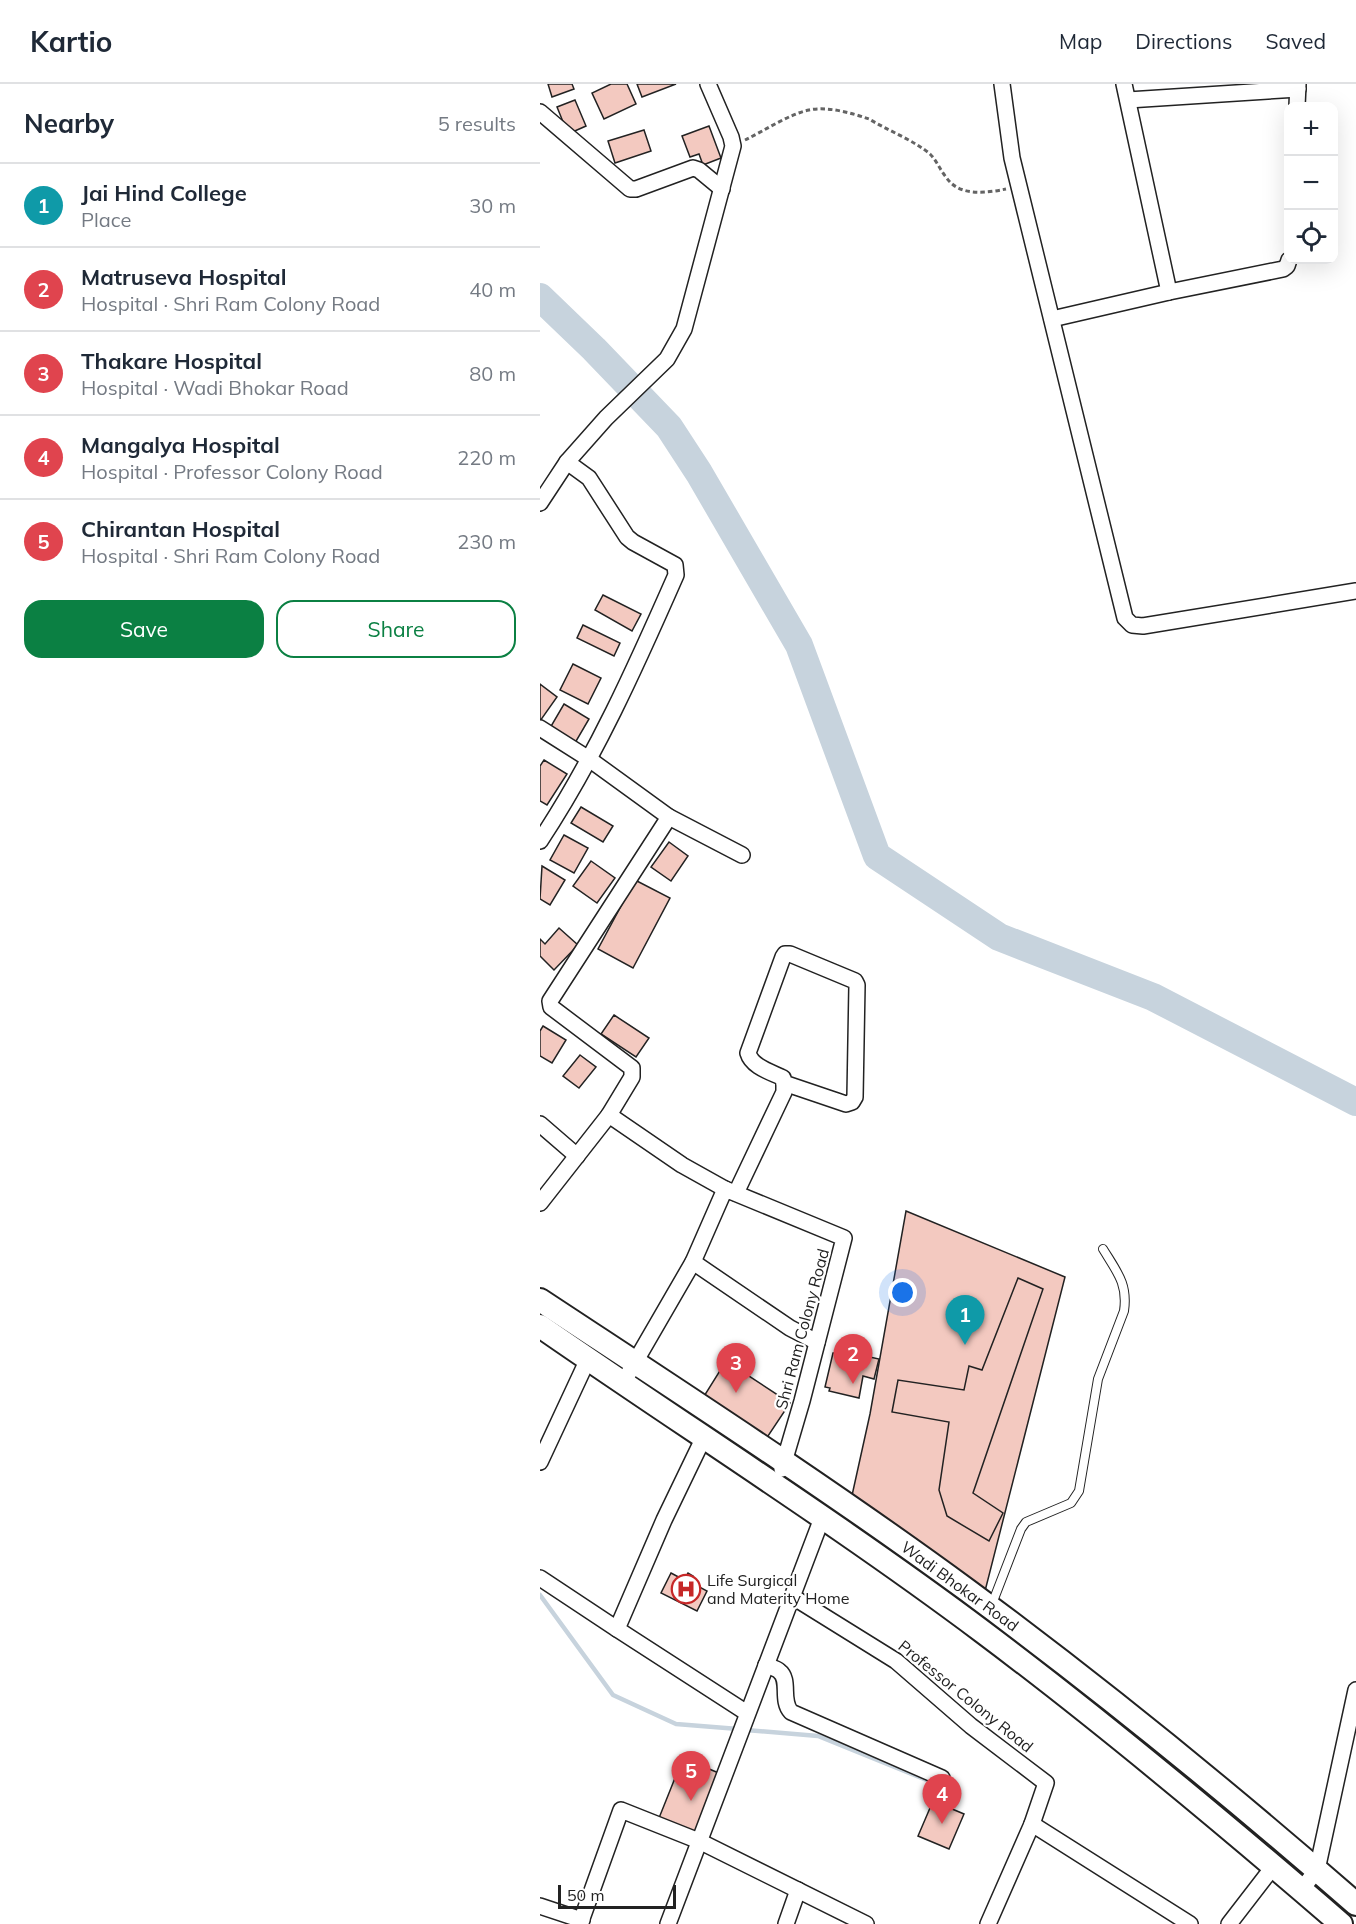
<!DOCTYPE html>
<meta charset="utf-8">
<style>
body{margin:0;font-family:Mulish,sans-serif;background:#f2f2f3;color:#1f2937}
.controls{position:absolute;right:18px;top:18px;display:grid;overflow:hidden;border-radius:12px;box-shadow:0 6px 24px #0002}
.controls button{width:54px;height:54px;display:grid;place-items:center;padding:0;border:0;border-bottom:2px solid #e0e1e3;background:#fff;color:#1f2937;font:30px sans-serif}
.scale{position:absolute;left:18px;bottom:15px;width:118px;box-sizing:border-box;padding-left:6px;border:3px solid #222;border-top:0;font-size:16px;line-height:21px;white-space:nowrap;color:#222;-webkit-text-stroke:4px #fff;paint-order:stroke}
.you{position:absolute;left:363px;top:1209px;width:21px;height:21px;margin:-15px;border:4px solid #fff;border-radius:50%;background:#1a73e8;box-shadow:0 0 0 9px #1a73e833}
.badge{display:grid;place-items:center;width:39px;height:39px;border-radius:50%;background:#0b8043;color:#fff;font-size:20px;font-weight:700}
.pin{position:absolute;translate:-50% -50px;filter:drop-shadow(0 2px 3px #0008)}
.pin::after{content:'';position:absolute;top:32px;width:21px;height:18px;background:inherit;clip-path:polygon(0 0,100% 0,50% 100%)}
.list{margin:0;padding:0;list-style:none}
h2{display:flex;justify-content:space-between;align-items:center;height:78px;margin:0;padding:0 24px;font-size:26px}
h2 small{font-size:20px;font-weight:400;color:#747a83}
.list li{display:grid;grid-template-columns:39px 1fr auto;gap:18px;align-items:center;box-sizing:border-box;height:84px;padding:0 24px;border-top:2px solid #e0e1e3}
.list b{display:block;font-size:22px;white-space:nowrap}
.list p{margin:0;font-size:20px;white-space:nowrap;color:#747a83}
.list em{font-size:20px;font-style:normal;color:#747a83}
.actions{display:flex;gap:12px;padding:18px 24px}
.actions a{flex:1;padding:14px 0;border:2px solid #0b8043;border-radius:18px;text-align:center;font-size:21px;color:#0b8043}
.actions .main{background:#0b8043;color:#fff}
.icon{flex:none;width:33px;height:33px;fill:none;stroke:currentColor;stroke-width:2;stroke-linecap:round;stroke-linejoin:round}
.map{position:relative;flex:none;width:816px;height:1840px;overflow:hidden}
header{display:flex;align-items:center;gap:36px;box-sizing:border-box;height:84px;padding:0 30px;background:#fff;border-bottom:2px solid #e0e1e3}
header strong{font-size:28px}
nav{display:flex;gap:33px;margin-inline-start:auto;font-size:21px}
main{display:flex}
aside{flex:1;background:#fff}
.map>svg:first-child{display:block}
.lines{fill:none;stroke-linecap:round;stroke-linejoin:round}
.stream{stroke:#c7d3dd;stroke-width:4.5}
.river{stroke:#c7d3dd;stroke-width:28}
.building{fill:#f3c9c0;stroke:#222;stroke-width:1.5}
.service-casing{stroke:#222;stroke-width:10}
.minor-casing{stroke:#222;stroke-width:18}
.primary-casing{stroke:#222;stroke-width:26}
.path{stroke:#646464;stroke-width:3;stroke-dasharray:4.5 3;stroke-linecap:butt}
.service{stroke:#fff;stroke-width:8}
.minor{stroke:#fff;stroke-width:15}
.primary{stroke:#fff;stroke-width:22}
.labels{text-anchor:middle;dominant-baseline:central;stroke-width:4.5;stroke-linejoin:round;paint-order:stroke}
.street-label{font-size:16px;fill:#222;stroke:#fff}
.poi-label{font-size:16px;fill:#222;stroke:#fff;text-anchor:start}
</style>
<header>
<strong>Kartio</strong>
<nav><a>Map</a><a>Directions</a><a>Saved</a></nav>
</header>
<main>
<aside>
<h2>Nearby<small>5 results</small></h2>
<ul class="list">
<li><span class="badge" style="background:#0f9aa8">1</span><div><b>Jai Hind College</b><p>Place</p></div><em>30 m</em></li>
<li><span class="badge" style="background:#e0444e">2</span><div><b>Matruseva Hospital</b><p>Hospital · Shri Ram Colony Road</p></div><em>40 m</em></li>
<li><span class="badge" style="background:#e0444e">3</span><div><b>Thakare Hospital</b><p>Hospital · Wadi Bhokar Road</p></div><em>80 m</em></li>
<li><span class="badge" style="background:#e0444e">4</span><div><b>Mangalya Hospital</b><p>Hospital · Professor Colony Road</p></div><em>220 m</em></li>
<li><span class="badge" style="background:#e0444e">5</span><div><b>Chirantan Hospital</b><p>Hospital · Shri Ram Colony Road</p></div><em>230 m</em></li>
</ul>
<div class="actions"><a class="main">Save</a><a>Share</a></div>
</aside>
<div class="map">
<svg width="816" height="1840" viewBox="0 0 816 1840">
<rect width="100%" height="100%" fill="#fff"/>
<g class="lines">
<g class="stream">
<path d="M0,1511L73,1611L136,1640L198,1645"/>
<path d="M206,1646L278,1652L399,1701"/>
</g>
<path class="river" d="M0,213L54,265L129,343L159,389L259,561L337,772L459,853L613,913L816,1018"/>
</g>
<g class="building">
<path d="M8,0H32L34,5L12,13Z"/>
<path d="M71,0H87L96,20L64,35L52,9Z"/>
<path d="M97,0H136L102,13Z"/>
<path d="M35,16L46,42L28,50L17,23Z"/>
<path d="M169,42L181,74L163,81L159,70L150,73L142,52Z"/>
<path d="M104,46L111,67L75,79L68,57Z"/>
<path d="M63,511L101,530L92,547L55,526Z"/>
<path d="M43,541L80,559L74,572L37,554Z"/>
<path d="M33,580L61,594L48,620L20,606Z"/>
<path d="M0,600L17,613L0,637Z"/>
<path d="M24,620L49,635L35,659L10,644Z"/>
<path d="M4,676L27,690L7,721L0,717V682Z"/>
<path d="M41,723L73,742L63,758L31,739Z"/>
<path d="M24,751L48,764L34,789L10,776Z"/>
<path d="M129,758L148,772L131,797L111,783Z"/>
<path d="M51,777L75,794L57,819L33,802Z"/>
<path d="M2,782L25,796L10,821L0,815Z"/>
<path d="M95,796L130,814L93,884L58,865Z"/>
<path d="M19,844L38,861L14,886L0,872V855L5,860Z"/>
<path d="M74,931L109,954L96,973L61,950Z"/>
<path d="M3,942L26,956L12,979L0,972V947Z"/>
<path d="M40,971L56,983L39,1004L23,992Z"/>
<path d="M366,1127L525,1193L444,1511L311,1416L330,1330Z"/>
<path d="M478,1194L503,1205L433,1409L463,1429L449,1457L407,1432L399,1406L409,1338L352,1328L358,1296L424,1306L429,1282L442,1286Z"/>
<path d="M298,1266L313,1270L310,1283L313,1284L316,1270L339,1275L334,1295L323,1292L319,1314L289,1307L290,1304L285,1303L293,1269H297Z"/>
<path d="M186,1277L250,1319L224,1358L161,1317Z"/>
<path d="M131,1489L144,1496L148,1489L153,1492L150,1498L167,1507L157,1527L121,1509Z"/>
<path d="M143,1674L181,1690L156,1750L119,1734Z"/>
<path d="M393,1717L424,1730L409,1765L378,1752Z"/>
</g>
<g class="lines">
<g class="service-casing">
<path id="service" d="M452,1520L481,1445L486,1438L531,1419L539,1407L558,1295L584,1227C588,1200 577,1188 563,1165"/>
</g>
<g class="minor-casing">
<g id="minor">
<path d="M462,0L472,74L585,534L592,541L603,542L816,507"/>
<path d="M584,0L629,208"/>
<path d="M588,16L758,5"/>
<path d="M757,22L758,0"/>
<path d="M0,28L90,105H96L153,84L159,86L182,105"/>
<path d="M512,235L629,208L743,185L747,182L749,176"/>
<path d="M0,419L27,378L66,334L127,275L144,245L193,62L191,53L168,0"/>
<path d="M0,644L49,675L129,733L202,771"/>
<path d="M0,757C55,674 96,582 136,491L135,481L93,458L87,453L49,394L27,378"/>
<path d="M245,870H250L315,897L317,901L315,1013L312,1018L306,1020L244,999L243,994C231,988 212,983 208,969L243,873Z"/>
<path d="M69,1031L92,993V984L11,923L10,917L129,733"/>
<path d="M0,1040L37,1072"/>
<path d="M196,1109L244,1008V999"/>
<path d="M0,1119L69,1031L142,1081L185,1105"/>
<path d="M153,1178L250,1244L277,1258"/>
<path d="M83,1299L153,1178L185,1105L304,1154L262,1317L242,1385"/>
<path d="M163,1355L124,1436L77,1545L207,1629"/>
<path d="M0,1378L48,1275"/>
<path d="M0,1494L77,1545"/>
<path d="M253,1513L356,1577L431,1642L506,1699L492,1740"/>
<path d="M226,1581C230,1583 236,1584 239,1587C251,1596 240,1616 251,1628L402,1694"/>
<path d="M761,1806L777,1786L816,1606"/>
<path d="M0,1822L42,1836"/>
<path d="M40,1840L81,1726L159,1757L326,1840"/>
<path d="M128,1840L282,1434"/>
<path d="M246,1840L258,1806"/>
<path d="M448,1840L492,1740L650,1840"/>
<path d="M689,1840L733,1783"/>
</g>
</g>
<g class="primary-casing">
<g id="primary">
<path d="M0,1216C144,1311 288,1404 427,1506C561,1605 690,1710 816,1820"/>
<path d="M0,1242C147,1344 299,1440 443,1548C566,1640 685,1740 801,1840"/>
</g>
</g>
<path class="path" d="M205,56C224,47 249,30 269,26C287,22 312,29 329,35C347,46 375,57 390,70C397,77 400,86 406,93C419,113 446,109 466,105"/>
<use href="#service" class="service"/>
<use href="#minor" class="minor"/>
<use href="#primary" class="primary"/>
</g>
<defs>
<g id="hospital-ring" transform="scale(1.5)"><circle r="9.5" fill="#fff" stroke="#c62828" stroke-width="1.5"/><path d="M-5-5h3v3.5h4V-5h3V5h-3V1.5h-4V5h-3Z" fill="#c62828"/></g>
</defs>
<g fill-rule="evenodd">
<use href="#hospital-ring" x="146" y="1505"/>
</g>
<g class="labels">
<g class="street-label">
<text transform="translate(262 1245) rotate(-75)">Shri Ram Colony Road</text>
<text transform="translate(420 1502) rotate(36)">Wadi Bhokar Road</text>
<text transform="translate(426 1612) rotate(39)">Professor Colony Road</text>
</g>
<g class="poi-label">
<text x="167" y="1496">Life Surgical<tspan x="167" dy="18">and Materity Home</tspan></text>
</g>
</g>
</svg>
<div class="controls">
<button>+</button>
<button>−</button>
<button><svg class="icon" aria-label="locate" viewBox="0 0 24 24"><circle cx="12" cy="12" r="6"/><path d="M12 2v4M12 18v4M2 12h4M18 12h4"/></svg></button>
</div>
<div class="scale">50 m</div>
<div class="you"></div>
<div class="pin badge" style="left:425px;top:1261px;background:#0f9aa8">1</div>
<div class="pin badge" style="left:313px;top:1300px;background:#e0444e">2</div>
<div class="pin badge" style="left:196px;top:1309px;background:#e0444e">3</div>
<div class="pin badge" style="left:402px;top:1740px;background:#e0444e">4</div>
<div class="pin badge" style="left:151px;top:1717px;background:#e0444e">5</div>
</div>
</main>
